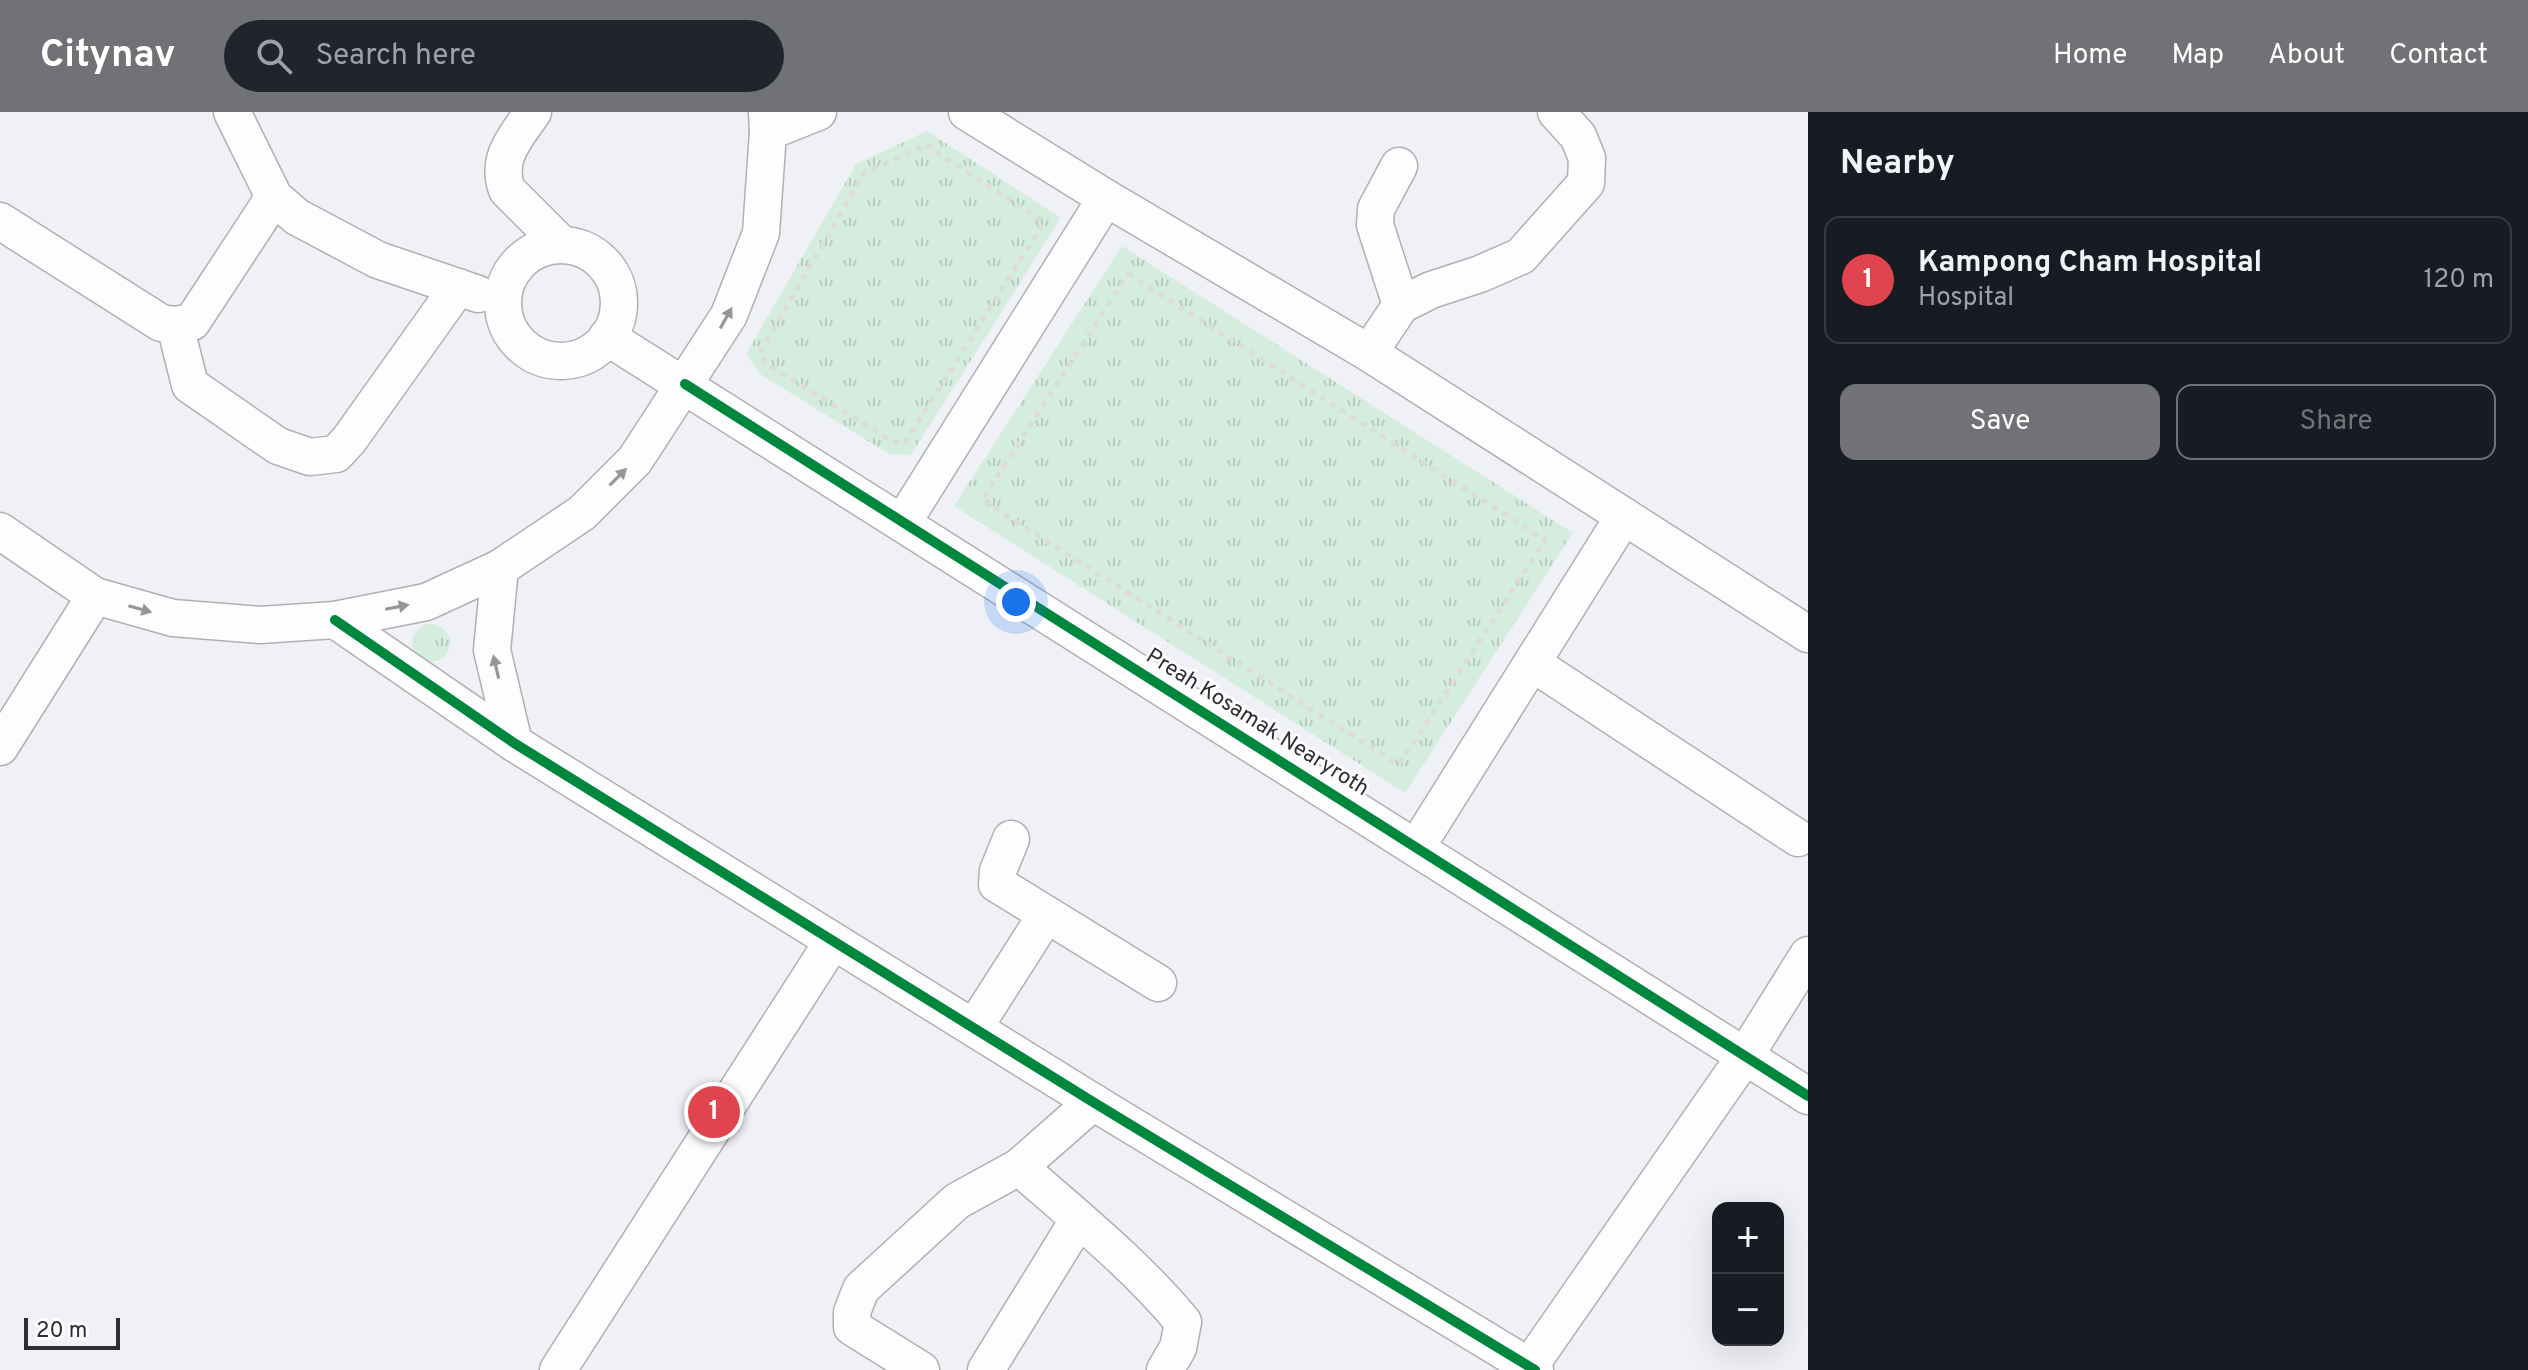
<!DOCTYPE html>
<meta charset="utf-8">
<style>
body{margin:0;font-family:Overpass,sans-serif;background:#20242c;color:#f1f3f6}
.controls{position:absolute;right:24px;bottom:24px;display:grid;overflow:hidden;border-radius:16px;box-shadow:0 8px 32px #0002}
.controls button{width:72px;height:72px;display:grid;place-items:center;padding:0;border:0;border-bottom:2px solid #363941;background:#171b24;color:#f1f3f6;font:40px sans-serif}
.scale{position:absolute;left:24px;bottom:20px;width:96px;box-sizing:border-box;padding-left:8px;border:4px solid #2d2e31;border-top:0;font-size:22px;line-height:28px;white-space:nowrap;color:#2d2e31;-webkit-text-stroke:6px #fdfdff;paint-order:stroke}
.you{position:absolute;left:1016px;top:490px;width:28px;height:28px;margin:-20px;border:6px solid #fff;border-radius:50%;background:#1a73e8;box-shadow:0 0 0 12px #1a73e833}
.badge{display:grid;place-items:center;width:52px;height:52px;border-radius:50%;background:#717276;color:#fff;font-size:26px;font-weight:700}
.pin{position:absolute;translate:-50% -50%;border:4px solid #fff;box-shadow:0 2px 8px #0006}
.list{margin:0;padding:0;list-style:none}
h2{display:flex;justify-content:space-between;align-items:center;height:104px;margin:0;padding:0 32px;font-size:34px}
h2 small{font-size:26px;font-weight:400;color:#9ea1a6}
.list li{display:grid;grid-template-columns:52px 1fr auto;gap:24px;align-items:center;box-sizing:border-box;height:128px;margin:0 16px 16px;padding:0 16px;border:2px solid #363941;border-radius:16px}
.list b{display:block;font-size:30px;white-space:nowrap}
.list p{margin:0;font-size:26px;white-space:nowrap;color:#9ea1a6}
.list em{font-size:26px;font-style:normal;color:#9ea1a6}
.actions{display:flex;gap:16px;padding:24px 32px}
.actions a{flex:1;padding:18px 0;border:2px solid #717276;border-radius:16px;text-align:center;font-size:28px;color:#717276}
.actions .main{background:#717276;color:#fff}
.icon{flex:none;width:44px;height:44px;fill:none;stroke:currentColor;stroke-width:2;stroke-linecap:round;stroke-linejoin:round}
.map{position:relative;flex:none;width:1808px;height:1258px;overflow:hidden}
header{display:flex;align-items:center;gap:48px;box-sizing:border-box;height:112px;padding:0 40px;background:#717276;color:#fff}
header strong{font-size:38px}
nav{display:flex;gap:44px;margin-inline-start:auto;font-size:28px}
.search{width:560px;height:72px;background:#20242c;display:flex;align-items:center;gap:20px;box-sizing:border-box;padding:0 28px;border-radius:44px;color:#9ea1a6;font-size:30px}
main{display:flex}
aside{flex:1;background:#171b24}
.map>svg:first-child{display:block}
.grass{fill:url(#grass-tufts)}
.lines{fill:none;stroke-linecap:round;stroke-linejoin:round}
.minor-casing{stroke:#afb0b3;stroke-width:39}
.path{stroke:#dcdcdd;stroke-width:5;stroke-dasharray:6 6;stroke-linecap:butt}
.minor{stroke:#fdfdfe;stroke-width:36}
.cycleway-casing{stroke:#fdfdff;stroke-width:15}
.cycleway{stroke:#00873e;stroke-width:10}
.oneway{fill:#959698}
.labels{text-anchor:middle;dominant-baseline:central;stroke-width:6;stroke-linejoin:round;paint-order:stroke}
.street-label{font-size:22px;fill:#2d2e31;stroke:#fdfdff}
</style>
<header>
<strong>Citynav</strong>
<div class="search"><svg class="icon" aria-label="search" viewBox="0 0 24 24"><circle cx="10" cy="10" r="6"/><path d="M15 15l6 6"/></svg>Search here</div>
<nav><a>Home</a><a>Map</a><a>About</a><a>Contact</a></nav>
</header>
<main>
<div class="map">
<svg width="1808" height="1258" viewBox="0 0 1808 1258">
<defs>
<pattern id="grass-tufts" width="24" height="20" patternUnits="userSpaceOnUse" patternTransform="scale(2)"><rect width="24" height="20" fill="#d5edde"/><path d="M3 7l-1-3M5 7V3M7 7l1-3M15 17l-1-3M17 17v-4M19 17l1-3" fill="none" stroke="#b7ccbf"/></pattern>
</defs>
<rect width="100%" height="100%" fill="#f0f1f6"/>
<g class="grass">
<path d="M927,19L1061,106L911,343L889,342L760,262L746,242L856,52Z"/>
<path d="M1122,134L1573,421L1405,681L954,394Z"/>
<circle cx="431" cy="531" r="19"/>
</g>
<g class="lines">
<g class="minor-casing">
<g id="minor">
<path d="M232,0L274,85L297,105L378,148L478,182"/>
<path d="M533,0C516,25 495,46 507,78L562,133"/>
<path d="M967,0L1106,86L1369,241L1808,522"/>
<path d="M768,20L818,0"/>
<path d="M1399,54L1376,97L1375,113L1401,193"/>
<path d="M0,109L161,211L175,213L192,210L274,85"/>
<circle cx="561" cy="191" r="58"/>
<path d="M175,213L190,273L278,334L310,345L336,342L349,328L458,175"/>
<path d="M607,225L1808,984"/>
<path d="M1369,241L1401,193L1431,178L1480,162L1521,144L1586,71L1587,46L1578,24L1556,0"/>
<path d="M903,410L1106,86"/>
<path d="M0,419L95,484L173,506L260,513L335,508L426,490L500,456L582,401L635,348L729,203L761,121L768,20L767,0"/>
<path d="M500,456L492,538L514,631"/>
<path d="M335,508L514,631L1093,990L1535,1258"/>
<path d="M1532,551L1798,726"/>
<path d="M0,635L95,484"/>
<path d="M1011,727L998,759L997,772L1158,871"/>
<path d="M1416,736L1624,404"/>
<path d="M974,916L1046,803"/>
<path d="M1019,1055C1075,1104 1136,1153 1183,1210L1178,1236L1165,1258"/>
<path d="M558,1258L833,829"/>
<path d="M921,1258L852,1215V1200L861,1177L957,1089L1019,1055L1093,990"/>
<path d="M986,1258L1079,1107"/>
<path d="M1527,1258L1745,944L1808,843"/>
</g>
</g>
<g class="path">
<path d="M926,33L1044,110L905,331L893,330L768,253L760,241L864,61Z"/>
<path d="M1128,162L1545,428L1399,653L982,388Z"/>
</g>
<use href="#minor" class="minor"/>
<g class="cycleway-casing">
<g id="cycleway">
<path d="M685,272L1808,984"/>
<path d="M335,508L514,631L1093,990L1535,1258"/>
</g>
</g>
<use href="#cycleway" class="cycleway"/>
</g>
<defs><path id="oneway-solid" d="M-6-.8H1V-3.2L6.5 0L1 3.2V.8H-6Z" transform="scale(2)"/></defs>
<g class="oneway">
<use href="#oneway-solid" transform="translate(726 206) rotate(-61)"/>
<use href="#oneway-solid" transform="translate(618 365) rotate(-45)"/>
<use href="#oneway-solid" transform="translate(397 495) rotate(-11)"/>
<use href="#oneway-solid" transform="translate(140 497) rotate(16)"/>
<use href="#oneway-solid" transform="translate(496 555) rotate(-103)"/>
</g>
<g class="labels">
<g class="street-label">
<text transform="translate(1257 611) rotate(32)">Preah Kosamak Nearyroth</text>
</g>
</g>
</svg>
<div class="controls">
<button>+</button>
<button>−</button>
</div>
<div class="scale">20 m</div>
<div class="you"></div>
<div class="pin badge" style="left:714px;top:1000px;background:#e0444e">1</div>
</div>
<aside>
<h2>Nearby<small></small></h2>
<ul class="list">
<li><span class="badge" style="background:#e0444e">1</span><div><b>Kampong Cham Hospital</b><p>Hospital</p></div><em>120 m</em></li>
</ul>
<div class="actions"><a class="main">Save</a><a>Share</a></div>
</aside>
</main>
